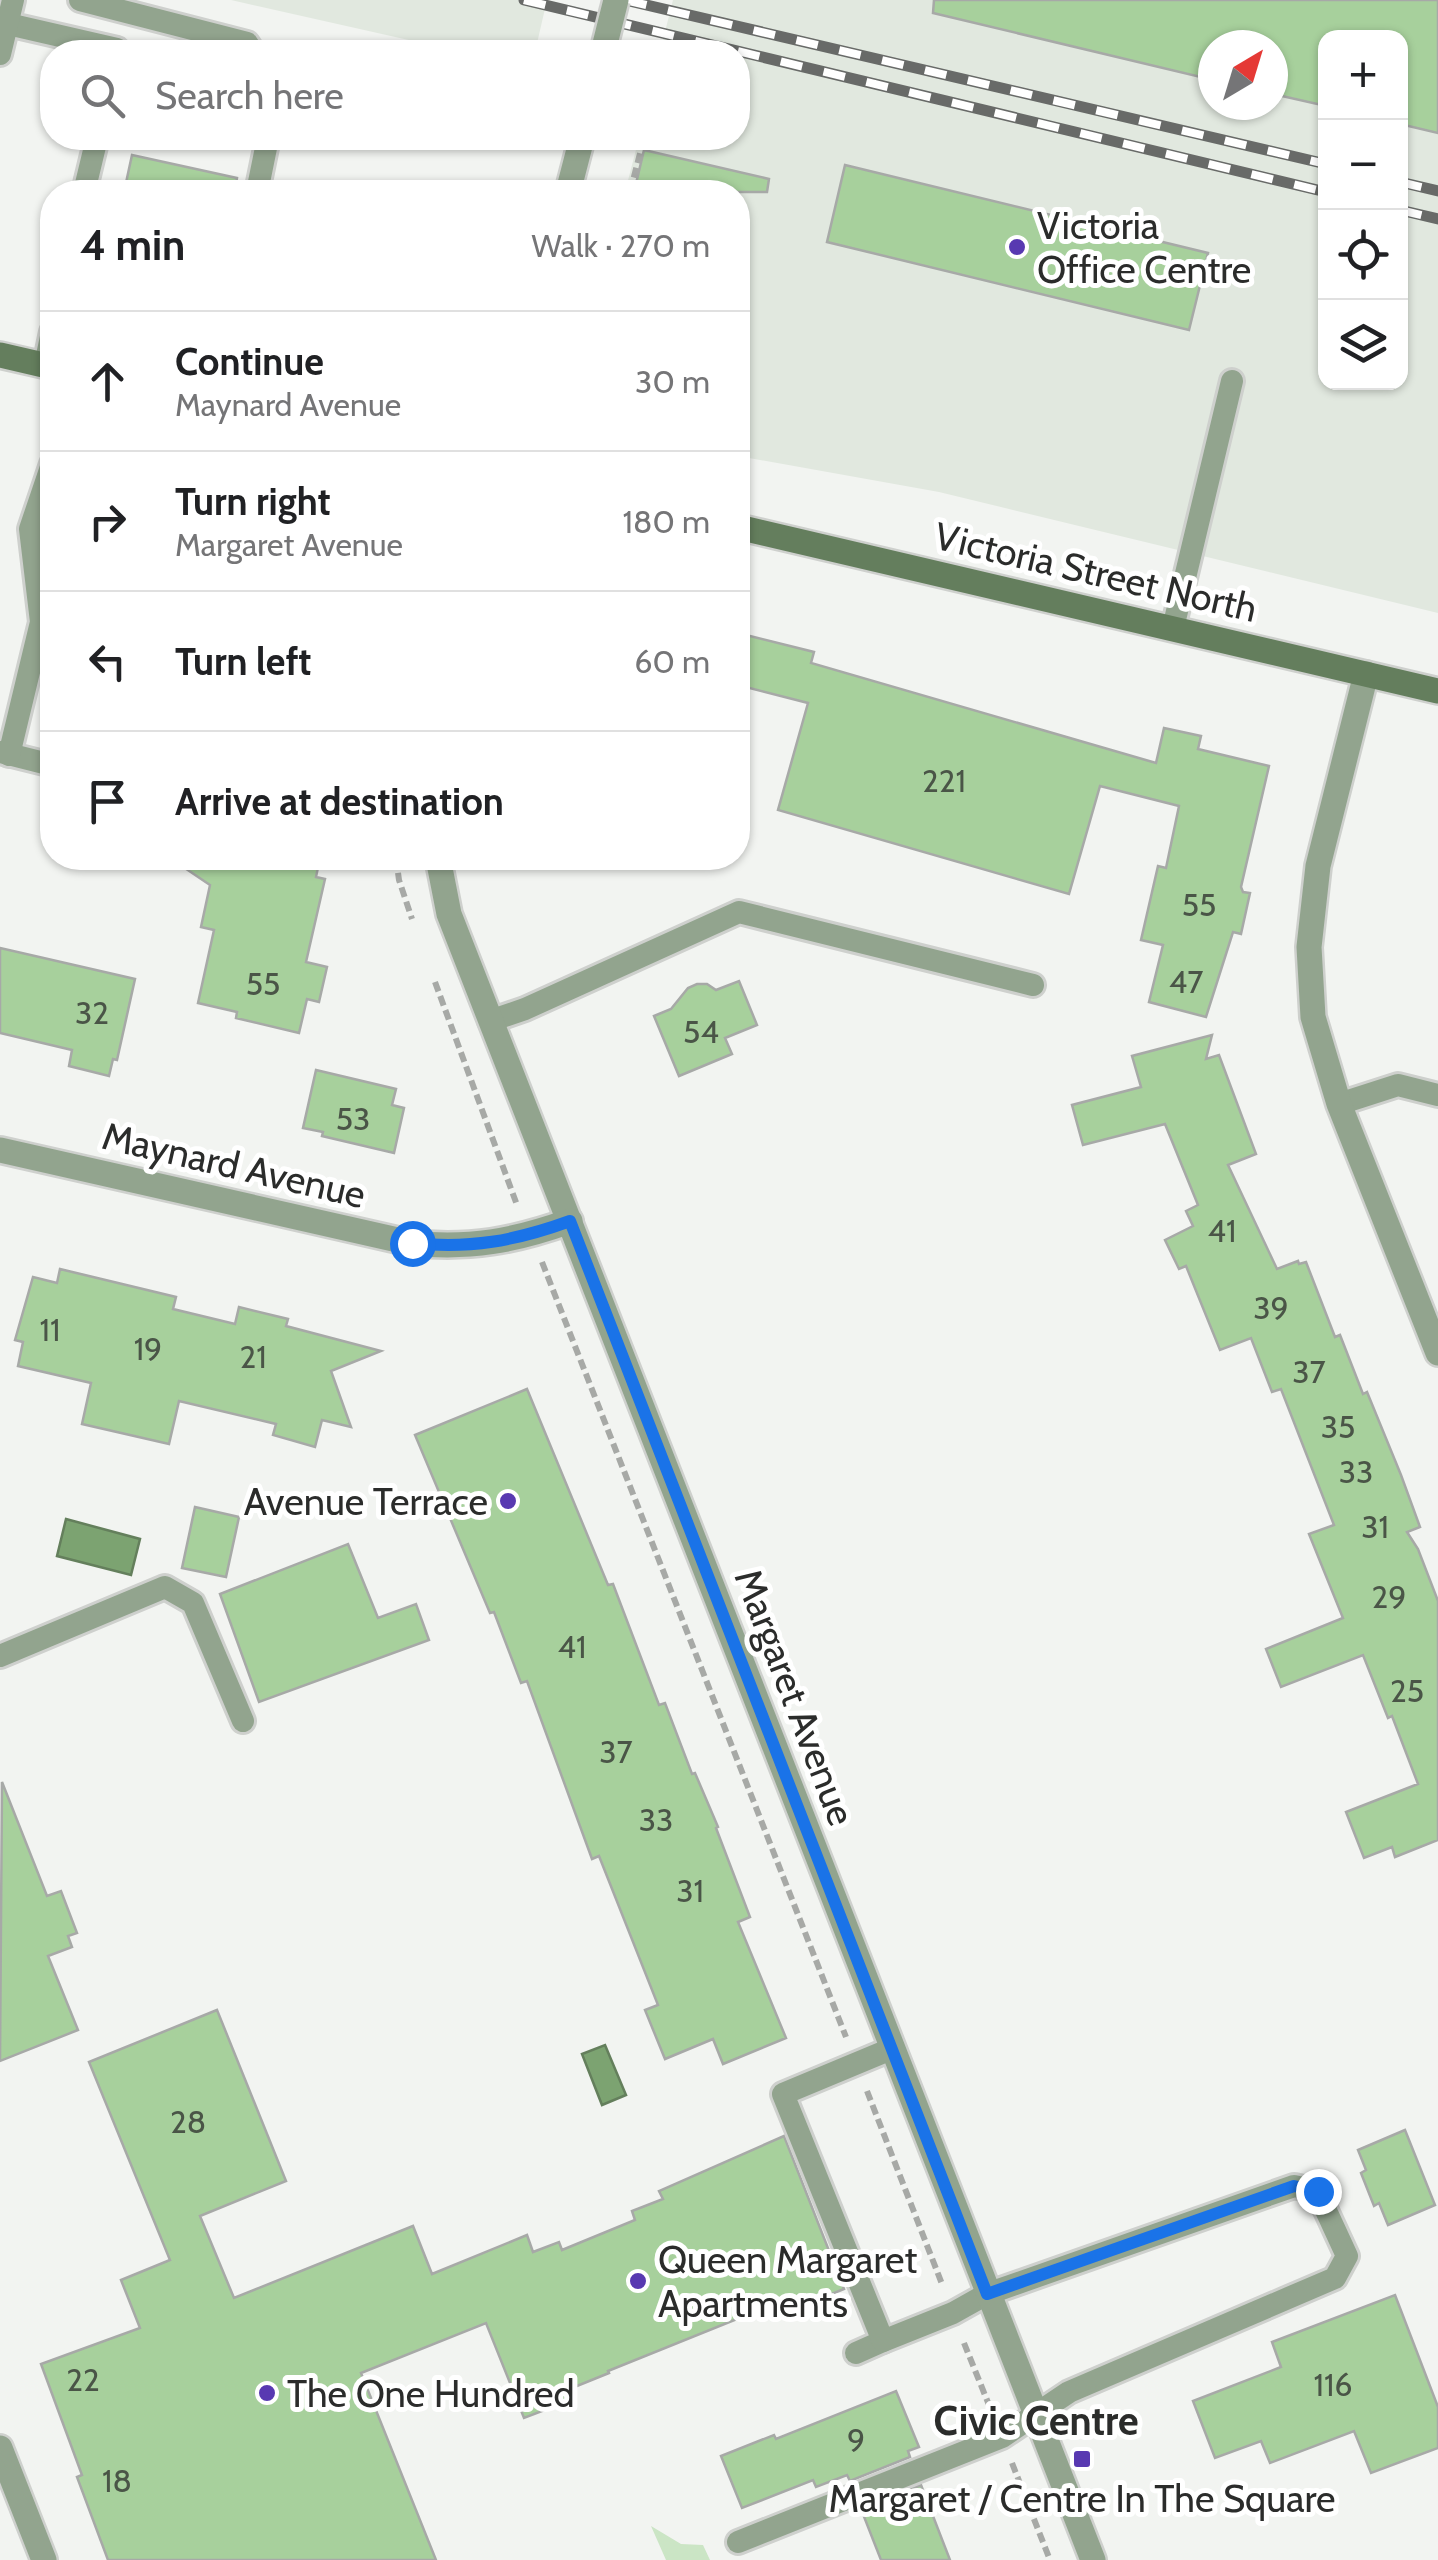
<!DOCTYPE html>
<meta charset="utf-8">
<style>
body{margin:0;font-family:Cabin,sans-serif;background:#f6f6f6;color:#202124}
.controls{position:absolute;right:30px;top:30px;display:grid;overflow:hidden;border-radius:20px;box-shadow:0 2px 8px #0004}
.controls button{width:90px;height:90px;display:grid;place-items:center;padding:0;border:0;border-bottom:2px solid #e0e0e0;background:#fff;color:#202124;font:50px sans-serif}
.compass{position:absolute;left:1198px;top:30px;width:90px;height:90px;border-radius:50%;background:#fff;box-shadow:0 2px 8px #0004;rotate:38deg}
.stop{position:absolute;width:30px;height:30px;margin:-22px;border:8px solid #1a73e8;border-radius:50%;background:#fff}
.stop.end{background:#1a73e8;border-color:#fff;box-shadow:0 2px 10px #0008}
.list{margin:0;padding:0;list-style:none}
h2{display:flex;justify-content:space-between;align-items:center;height:130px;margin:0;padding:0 40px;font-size:42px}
h2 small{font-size:32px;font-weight:400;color:#757577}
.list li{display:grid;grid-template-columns:65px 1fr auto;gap:30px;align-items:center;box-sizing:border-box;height:140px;padding:0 40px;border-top:2px solid #e0e0e0}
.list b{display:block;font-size:38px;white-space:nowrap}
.list p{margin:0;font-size:32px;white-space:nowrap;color:#757577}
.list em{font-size:32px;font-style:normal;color:#757577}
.icon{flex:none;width:55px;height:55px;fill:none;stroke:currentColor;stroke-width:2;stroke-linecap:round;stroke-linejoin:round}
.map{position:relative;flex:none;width:1438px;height:2560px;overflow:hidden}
.search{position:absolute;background:#fff;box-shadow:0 2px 8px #0004;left:40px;top:40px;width:710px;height:110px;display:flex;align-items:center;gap:25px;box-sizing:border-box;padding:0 35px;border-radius:40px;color:#757577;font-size:38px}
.panel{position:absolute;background:#fff;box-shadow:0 2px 8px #0004;left:40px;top:180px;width:710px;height:690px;border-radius:40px}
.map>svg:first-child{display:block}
.built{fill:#e1e8df;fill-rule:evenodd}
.green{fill:#cbe5c5}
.water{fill:#7ca371;stroke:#647f5c;stroke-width:2.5}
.building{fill:#a7d09c;stroke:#a7a9a7;stroke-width:2.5}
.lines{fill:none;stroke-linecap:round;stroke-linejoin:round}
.service-casing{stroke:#ced0cd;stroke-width:28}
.minor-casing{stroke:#ced0cd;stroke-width:30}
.tertiary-casing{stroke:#ced0cd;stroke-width:30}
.secondary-casing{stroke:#ced0cd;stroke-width:30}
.path{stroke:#a7a9a6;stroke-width:6;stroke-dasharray:10 5;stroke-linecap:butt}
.service{stroke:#92a48e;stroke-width:22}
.minor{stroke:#92a48e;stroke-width:25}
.tertiary{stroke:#92a48e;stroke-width:25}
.secondary{stroke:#647e5d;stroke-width:25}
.rail-casing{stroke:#686a68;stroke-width:11}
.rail{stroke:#fff;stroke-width:8;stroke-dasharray:22;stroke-linecap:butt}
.tertiary-bridge-casing{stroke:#ced0cd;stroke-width:30;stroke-linecap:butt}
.tertiary-bridge{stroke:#92a48e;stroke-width:25}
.route{stroke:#1a73e8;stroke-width:12}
.poi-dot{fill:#5839b1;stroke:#fff;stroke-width:4}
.labels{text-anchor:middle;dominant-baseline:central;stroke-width:10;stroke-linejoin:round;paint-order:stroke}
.number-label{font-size:32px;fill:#4a5547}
.poi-label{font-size:38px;fill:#2b2c2b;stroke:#fff;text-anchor:start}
.street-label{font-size:38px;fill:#2b2c2b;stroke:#fff}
.neighbourhood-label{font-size:40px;font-weight:bold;fill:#2b2c2b;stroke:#fff}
</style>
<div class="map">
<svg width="1438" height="2560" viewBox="0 0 1438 2560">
<rect width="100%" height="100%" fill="#f2f4f1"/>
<g class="built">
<path d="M231,0H547L535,52H462Z"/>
<path d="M673,0H1438V613L939,492L738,456V192H625L639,138H738V52H660ZM1326,38H1400V382H1326ZM1213,45H1273V105H1213Z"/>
</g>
<path class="green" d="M651,2526L681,2544L703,2545L710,2560H666Z"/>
<g class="water">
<path d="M66,1519L140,1539L131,1575L57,1556Z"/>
<path d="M605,2045L626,2095L602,2105L582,2054Z"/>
</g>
<g class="building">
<path d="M934,0H1438V133L1400,124V38H1326V106L1273,94V45H1213V80L933,13Z"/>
<path d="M644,150L769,179L767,192H634Z"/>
<path d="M132,155L237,178L235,192H124Z"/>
<path d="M845,165L1208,253L1189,330L827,242Z"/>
<path d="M738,633L814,652L811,663L1156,763L1164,728L1201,736L1198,749L1269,766L1241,887L1243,892L1250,893L1241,934L1233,932L1206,1017L1149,1002L1163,945L1141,940L1158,866L1166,868L1179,806L1100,786L1069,894L778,810L808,703L738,685Z"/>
<path d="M170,858H320L316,877L325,879L306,962L327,967L319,1002L307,999L299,1033L236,1018L237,1012L198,1003L214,930L201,927L210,885Z"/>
<path d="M0,948L135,979L117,1060L113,1059L109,1076L69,1066L72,1050L0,1033Z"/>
<path d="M739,981L757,1025L725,1038L732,1054L679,1076L654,1016L671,1009L688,988L697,984H707L716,990Z"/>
<path d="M1212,1035L1206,1059L1219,1055L1256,1154L1228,1165L1277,1269L1298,1261L1299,1264L1306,1262L1335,1337L1340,1335L1363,1394L1367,1392L1401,1475L1420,1527L1407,1532L1418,1549L1438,1601V1840L1395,1857L1392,1847L1364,1858L1346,1812L1418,1784L1392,1716L1388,1718L1363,1655L1281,1687L1266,1649L1343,1618L1309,1534L1334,1525L1281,1389L1272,1392L1251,1338L1220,1350L1186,1266L1179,1269L1165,1240L1193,1226L1186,1211L1198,1205L1165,1124L1083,1145L1072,1105L1141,1087L1132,1056Z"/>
<path d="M316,1070L396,1089L392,1105L404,1108L394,1153L322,1136L323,1132L303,1128Z"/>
<path d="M60,1269L176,1297L173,1309L235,1324L239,1307L288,1319L286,1326L381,1351L331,1371L351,1427L322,1420L315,1447L273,1435L276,1424L179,1401L169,1444L82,1424L91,1383L18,1366L23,1342L15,1340L33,1277L57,1283Z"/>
<path d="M527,1389L608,1585L613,1584L659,1705L665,1703L692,1774L695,1773L718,1827L716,1828L750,1917L738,1922L786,2038L723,2064L713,2039L665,2059L645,2010L658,2005L599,1856L592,1859L527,1681L521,1683L494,1612L490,1613L415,1435Z"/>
<path d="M195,1507L239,1517L226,1577L182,1568Z"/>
<path d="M348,1544L378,1618L416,1604L429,1640L259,1702L220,1594Z"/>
<path d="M2,1782L47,1896L61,1891L77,1933L68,1936L72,1947L48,1956L78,2030L0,2061Z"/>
<path d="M217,2010L286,2181L200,2216L234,2298L413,2226L432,2274L527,2235L533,2252L559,2242L562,2250L635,2220L632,2211L663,2199L659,2191L784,2136L844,2289L802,2306L798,2298L773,2308L772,2305L608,2371L609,2373L567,2390L571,2400L524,2418L486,2323L361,2373L436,2560H108L77,2477L82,2475L41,2364L140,2328L121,2280L170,2260L89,2062Z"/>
<path d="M1405,2130L1435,2205L1388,2225L1379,2203L1374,2206L1361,2173L1366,2170L1358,2150Z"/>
<path d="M1395,2295L1438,2407V2448L1371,2473L1354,2431L1270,2463L1261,2441L1215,2458L1193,2401L1281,2367L1272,2342Z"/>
<path d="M896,2391L919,2447L908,2451L910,2457L850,2481L847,2475L816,2487L813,2480L742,2508L721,2456L774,2435L776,2439Z"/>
<path d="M921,2485L950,2560H881L861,2509Z"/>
</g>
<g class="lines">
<g class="service-casing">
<g id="service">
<path d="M80,0L247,43L253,52"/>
<path d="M8,24L117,49V52"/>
<path d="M0,54L13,0"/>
<path d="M84,192L97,138"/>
<path d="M257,192L268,138"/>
<path d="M45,365L52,332"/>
<path d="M1173,628L1232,381"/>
<path d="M0,752L52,765"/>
<path d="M9,755L41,622L30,529L52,464"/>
<path d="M490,1021L525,1009L739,912L1033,985"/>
<path d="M1339,1104L1398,1085L1438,1095"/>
<path d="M0,1656L165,1587L193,1603L243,1721"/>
<path d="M856,2353L883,2341"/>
<path d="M738,2542L1002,2437L1069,2392L1335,2278L1347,2256L1317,2191L1294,2186L987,2294L953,2313L883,2341L783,2094L891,2049"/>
</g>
</g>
<g class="minor-casing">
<g id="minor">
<path d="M1366,674L1318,866L1309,947L1313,1017L1339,1104L1438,1353"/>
<path d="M438,858L449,914L1093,2560"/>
<path d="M0,1150L411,1243C470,1249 514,1241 570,1221"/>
<path d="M0,2448L44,2560"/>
</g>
</g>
<g class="tertiary-casing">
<path id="tertiary" d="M568,192L582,138"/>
</g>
<g class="secondary-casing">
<g id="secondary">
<path d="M0,355L52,367"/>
<path d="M738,527L1438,691"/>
</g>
</g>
<g class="path">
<path d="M630,192L644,138"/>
<path d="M396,858L399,880L412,919"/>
<path d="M435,982L517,1205"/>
<path d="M542,1262L846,2037"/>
<path d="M867,2091L942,2284"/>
<path d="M964,2343L991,2410"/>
<path d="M1012,2463L1050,2560"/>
</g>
<use href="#service" class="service"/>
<use href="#minor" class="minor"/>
<use href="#tertiary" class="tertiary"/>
<use href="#secondary" class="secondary"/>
<g class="rail-casing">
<g id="rail">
<path d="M524,0L1326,192"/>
<path d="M625,0L1326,164"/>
<path d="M1400,182L1438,191"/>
<path d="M1400,210L1438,219"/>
</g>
</g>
<use href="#rail" class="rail"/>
<g class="tertiary-bridge-casing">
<path id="tertiary-bridge" d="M603,52L616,0"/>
</g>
<use href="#tertiary-bridge" class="tertiary-bridge"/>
</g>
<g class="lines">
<path class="route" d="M412,1243C470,1249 515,1241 570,1221L987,2294L1294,2186L1318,2191"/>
</g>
<g class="poi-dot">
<circle cx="1017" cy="247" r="10"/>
<circle cx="508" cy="1501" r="10"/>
<circle cx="638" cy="2281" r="10"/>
<circle cx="267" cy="2393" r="10"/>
<rect x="1072" y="2449" width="20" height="20" rx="5"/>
</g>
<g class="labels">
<g class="number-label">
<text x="944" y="780">221</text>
<text x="1199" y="904">55</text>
<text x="1186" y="981">47</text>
<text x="263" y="983">55</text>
<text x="92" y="1012">32</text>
<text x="701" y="1031">54</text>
<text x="353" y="1118">53</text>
<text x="1222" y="1230">41</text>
<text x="1271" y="1307">39</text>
<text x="50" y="1329">11</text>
<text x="148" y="1348">19</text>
<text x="253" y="1356">21</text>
<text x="1309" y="1371">37</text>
<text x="1338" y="1426">35</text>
<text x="1356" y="1471">33</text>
<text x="1375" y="1526">31</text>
<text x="1389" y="1596">29</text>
<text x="572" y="1646">41</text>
<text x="1407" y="1690">25</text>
<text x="616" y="1751">37</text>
<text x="656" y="1819">33</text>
<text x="690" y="1890">31</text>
<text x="188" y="2121">28</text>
<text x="83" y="2379">22</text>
<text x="1333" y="2384">116</text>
<text x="856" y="2439">9</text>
<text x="117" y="2480">18</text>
</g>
<g class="poi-label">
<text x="1037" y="225">Victoria<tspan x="1037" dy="44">Office Centre</tspan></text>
<text x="488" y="1501" text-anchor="end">Avenue Terrace</text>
<text x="658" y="2259">Queen Margaret<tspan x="658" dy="44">Apartments</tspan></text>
<text x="287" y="2393">The One Hundred</text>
<text x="1082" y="2498" text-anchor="middle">Margaret / Centre In The Square</text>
</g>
<g class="street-label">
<text transform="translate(1096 572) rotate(13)">Victoria Street North</text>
<text transform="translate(234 1165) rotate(13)">Maynard Avenue</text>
<text transform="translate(795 1697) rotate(69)">Margaret Avenue</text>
</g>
<g class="neighbourhood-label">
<text x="1036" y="2420">Civic Centre</text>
</g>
</g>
</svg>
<div class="controls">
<button>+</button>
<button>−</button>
<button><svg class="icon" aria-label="locate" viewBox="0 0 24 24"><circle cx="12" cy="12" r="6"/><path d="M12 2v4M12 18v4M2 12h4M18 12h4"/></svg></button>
<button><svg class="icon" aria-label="layers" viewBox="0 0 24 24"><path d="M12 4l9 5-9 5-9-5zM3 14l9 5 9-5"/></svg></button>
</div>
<svg class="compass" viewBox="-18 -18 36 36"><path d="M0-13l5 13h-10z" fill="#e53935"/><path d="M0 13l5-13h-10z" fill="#757577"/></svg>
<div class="stop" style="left:412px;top:1243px"></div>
<div class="stop end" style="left:1318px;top:2191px"></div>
<div class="search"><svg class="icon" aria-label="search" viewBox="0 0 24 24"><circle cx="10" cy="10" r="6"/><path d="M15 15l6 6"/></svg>Search here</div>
<section class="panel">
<h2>4 min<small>Walk · 270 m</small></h2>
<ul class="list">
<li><svg class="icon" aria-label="ahead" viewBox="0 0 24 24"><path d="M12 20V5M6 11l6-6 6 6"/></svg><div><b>Continue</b><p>Maynard Avenue</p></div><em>30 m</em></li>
<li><svg class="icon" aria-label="right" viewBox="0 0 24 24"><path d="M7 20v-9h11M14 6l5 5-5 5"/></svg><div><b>Turn right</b><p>Margaret Avenue</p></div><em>180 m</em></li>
<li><svg class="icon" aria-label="left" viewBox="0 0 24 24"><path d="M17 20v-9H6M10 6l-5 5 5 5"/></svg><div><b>Turn left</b></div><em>60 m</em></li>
<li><svg class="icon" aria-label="arrive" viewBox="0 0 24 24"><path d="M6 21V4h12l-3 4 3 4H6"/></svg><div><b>Arrive at destination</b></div></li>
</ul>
</section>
</div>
